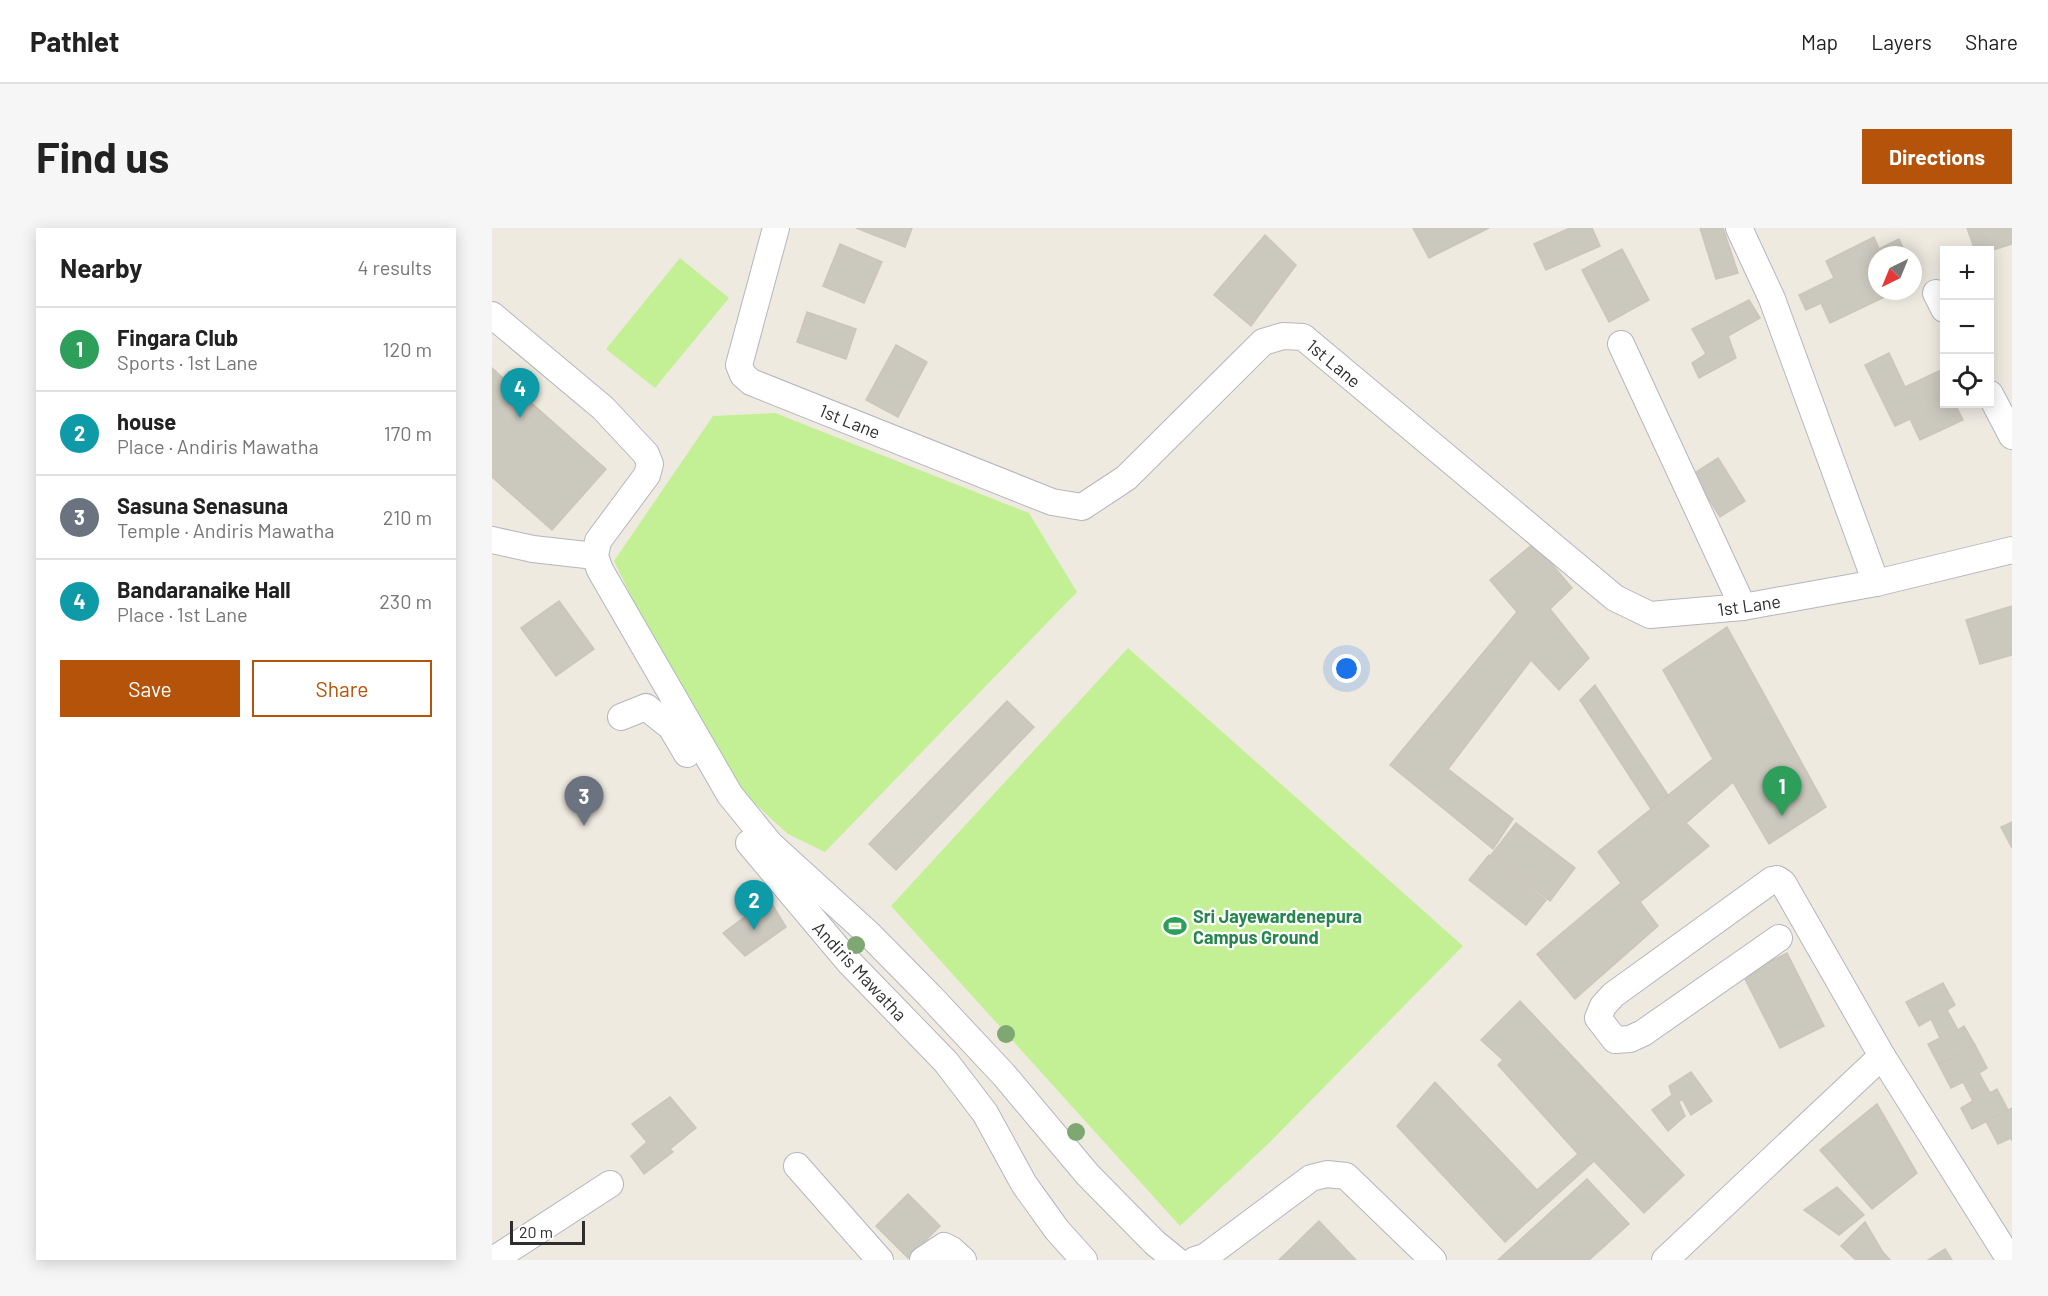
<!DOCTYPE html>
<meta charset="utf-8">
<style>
body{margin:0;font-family:Barlow,sans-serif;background:#f6f6f6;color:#222}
.controls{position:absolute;right:18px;top:18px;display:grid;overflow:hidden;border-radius:0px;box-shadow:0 3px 15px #0003}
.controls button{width:54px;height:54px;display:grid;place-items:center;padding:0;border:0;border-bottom:2px solid #e0e0e0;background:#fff;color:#222;font:30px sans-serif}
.compass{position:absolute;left:1376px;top:18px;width:54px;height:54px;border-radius:50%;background:#fff;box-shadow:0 3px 15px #0003;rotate:223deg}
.scale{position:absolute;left:18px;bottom:15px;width:75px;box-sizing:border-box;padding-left:6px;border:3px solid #2e2e2e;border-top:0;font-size:16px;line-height:21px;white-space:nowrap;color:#2e2e2e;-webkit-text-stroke:4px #fff;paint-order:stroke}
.you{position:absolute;left:855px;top:441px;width:21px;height:21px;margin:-15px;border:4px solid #fff;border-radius:50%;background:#1a73e8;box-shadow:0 0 0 9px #1a73e833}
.badge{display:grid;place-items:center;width:39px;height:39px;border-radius:50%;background:#b45309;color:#fff;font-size:20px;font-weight:700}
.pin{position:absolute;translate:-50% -50px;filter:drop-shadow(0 2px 3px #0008)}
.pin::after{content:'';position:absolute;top:32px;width:21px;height:18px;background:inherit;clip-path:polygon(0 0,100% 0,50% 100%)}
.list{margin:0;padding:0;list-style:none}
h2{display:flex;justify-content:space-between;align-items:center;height:78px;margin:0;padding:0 24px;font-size:26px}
h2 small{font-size:20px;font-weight:400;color:#767676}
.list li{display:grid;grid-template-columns:39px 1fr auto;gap:18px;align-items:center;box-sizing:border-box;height:84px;padding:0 24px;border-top:2px solid #e0e0e0}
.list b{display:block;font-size:22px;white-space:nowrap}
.list p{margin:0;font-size:20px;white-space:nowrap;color:#767676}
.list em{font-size:20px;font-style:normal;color:#767676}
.actions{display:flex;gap:12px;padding:18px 24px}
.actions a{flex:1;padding:14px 0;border:2px solid #b45309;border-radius:0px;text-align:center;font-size:21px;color:#b45309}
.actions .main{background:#b45309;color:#fff}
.icon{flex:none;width:33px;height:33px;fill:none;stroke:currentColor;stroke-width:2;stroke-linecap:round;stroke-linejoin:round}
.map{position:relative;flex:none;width:1520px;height:1032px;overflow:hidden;border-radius:0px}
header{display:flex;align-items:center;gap:36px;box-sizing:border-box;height:84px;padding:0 30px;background:#fff;border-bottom:2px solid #e0e0e0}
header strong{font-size:28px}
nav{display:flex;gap:33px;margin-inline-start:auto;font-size:21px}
.intro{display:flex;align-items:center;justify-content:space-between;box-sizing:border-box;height:144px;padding:0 36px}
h1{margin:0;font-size:42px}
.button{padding:15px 27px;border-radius:0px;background:#b45309;color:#fff;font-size:21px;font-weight:700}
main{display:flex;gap:36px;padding:0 36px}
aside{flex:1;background:#fff;border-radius:0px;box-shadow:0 3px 15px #0003}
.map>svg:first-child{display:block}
.pitch{fill:#c3f095}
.building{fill:#cbc8be;stroke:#cbc6b9;stroke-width:1.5}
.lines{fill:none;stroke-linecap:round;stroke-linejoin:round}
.minor-casing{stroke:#b4b5c1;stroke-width:28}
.minor{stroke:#fff;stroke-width:26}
.tree{fill:#7fa771}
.labels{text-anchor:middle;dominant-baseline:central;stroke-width:4.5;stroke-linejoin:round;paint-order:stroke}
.street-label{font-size:18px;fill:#2e2e2e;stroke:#fff}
.leisure-label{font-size:18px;font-weight:bold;fill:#27864d;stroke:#fff;text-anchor:start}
</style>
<header>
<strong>Pathlet</strong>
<nav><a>Map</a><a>Layers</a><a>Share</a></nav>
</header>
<div class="intro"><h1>Find us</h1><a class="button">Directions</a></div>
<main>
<aside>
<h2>Nearby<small>4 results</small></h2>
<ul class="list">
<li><span class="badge" style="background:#2e9e5b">1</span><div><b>Fingara Club</b><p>Sports · 1st Lane</p></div><em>120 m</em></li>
<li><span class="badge" style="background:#0f9aa8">2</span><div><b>house</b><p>Place · Andiris Mawatha</p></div><em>170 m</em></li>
<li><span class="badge" style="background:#6b7280">3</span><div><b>Sasuna Senasuna</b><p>Temple · Andiris Mawatha</p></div><em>210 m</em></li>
<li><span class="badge" style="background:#0f9aa8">4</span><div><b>Bandaranaike Hall</b><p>Place · 1st Lane</p></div><em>230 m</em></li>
</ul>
<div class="actions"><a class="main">Save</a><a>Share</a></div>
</aside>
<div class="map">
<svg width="1520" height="1032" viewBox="0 0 1520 1032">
<rect width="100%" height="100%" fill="#efeae0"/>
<g class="pitch">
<path d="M188,30L237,70L163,160L114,121Z"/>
<path d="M283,185L537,285L585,364L333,624L296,606L250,564L155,401L122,333L221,188Z"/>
<path d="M636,420L971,718L776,916L688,998L399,678Z"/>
</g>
<g class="building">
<path d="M364,0H420L413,19Z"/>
<path d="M921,0H997L937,30Z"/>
<path d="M1078,0H1100L1108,18L1054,42L1042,16Z"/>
<path d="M1208,0H1231L1246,45L1224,51Z"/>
<path d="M1475,0H1520V16L1498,23L1483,22Z"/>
<path d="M773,7L804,37L759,98L722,67Z"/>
<path d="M1382,9L1387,21L1407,11L1414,27H1385V63H1405L1338,95L1329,75L1314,82L1307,67L1342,50L1334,33Z"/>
<path d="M348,16L390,34L372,75L331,58Z"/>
<path d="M1130,21L1157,72L1117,94L1090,42Z"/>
<path d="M1421,41L1427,53L1421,55Z"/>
<path d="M1257,72L1268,90L1236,108L1244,130L1207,150L1200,135L1214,126L1200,101Z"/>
<path d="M315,84L364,101L354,131L305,114Z"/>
<path d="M404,117L435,134L406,189L374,172Z"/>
<path d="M1397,125L1413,159L1447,143L1452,154V176H1463L1471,192L1428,212L1418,191L1403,198L1373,137Z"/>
<path d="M0,140L114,241L60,302L0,249Z"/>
<path d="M1226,230L1253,273L1228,289L1201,246Z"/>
<path d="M1042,315L1080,360L1058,381L1097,430L1067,462L1039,432L956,541L1021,591L1001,621L898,537L1025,384L998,352Z"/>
<path d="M67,373L102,421L64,448L29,400Z"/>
<path d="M1520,378V427L1488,436L1474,392Z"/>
<path d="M1235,399L1334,579L1277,616L1241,554L1194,595L1217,618L1148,674L1166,698L1083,771L1045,726L1129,655L1106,624L1221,531L1171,442Z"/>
<path d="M1103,457L1176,567L1159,581L1088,472Z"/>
<path d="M515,473L542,499L404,642L377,616Z"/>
<path d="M1520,594V620L1509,599Z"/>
<path d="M1024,595L1083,640L1058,673L999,627Z"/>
<path d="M997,627L1054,672L1034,697L977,652Z"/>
<path d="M277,671L294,699L253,728L231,705Z"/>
<path d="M1295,725L1332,798L1288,820L1251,747Z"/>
<path d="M1451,755L1463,777L1455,782L1466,802L1472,798L1483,817L1447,837L1436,816L1448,810L1439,791L1427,798L1414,774Z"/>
<path d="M1028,773L1192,947L1152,985L1102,933L1013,1014L905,898L943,854L1045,962L1086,926L1006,837L1011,832L989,812Z"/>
<path d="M1483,817L1495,840L1487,845L1498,865L1505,861L1516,882L1480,901L1469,880L1481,873L1471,854L1459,860L1447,837Z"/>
<path d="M1199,844L1220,873L1199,887L1190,871L1187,874L1193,888L1176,903L1160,882L1180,867L1177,858Z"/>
<path d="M178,869L204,900L178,921L181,924L152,946L139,928L155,914L140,896Z"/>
<path d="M1385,876L1425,945L1380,981L1328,922Z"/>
<path d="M1520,880V913L1519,910L1506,916L1494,893Z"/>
<path d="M1095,951L1137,996L1097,1032H1006Z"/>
<path d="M1345,959L1372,987L1347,1007L1312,982Z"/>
<path d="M416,966L448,998L416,1030L384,998Z"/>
<path d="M827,993L864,1032H787Z"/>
<path d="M1373,994L1390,1023L1398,1032H1364L1349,1018Z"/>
<path d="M1453,1021L1460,1032H1436Z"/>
</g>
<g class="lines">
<g class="minor-casing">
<g id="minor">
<path d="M284,0L247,137L251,147L259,154L560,274L590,279L634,250L771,114L791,108L811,109L1123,370L1158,387L1251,379L1384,355L1520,322"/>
<path d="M1247,0L1280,71L1384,355"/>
<path d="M1444,65L1452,81"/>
<path d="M0,87L111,180L154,226L158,236L155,247L106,313L103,328L108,342L238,567L278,616L378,707L438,768L512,847L596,947L663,1015L684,1032"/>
<path d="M1129,116L1251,379"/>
<path d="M1498,166L1520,208"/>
<path d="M0,312L41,321L103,328"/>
<path d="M129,489L154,479L179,499L195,526"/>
<path d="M257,615L357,734L454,834L493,885L532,956L565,1002L592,1032"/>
<path d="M1287,710L1151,805L1138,811L1123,812L1106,790L1111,778L1121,767L1280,652L1285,651L1291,655L1390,828L1518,1032"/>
<path d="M305,938L388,1032"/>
<path d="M1,1032L118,956"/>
<path d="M431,1032L452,1018L460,1022L471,1032"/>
<path d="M703,1032L713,1029L819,950L835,946L854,948L941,1032"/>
<path d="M1173,1032L1390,828"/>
</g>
</g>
<use href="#minor" class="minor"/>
</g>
<g class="tree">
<circle cx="364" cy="717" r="9"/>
<circle cx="514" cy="806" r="9"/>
<circle cx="584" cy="904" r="9"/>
</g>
<defs>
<g id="stadium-bare" transform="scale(1.8)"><path d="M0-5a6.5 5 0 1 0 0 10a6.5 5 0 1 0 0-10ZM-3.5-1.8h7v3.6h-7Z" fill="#2e9e5b" stroke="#fff" stroke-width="2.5" paint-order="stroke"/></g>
</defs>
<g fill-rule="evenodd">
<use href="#stadium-bare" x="683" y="698"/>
</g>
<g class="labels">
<g class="street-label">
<text transform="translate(842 135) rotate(40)">1st Lane</text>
<text transform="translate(358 193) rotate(22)">1st Lane</text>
<text transform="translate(1257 377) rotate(-8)">1st Lane</text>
<text transform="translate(368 743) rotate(47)">Andiris Mawatha</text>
</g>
<g class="leisure-label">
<text x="701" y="688">Sri Jayewardenepura<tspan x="701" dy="21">Campus Ground</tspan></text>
</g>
</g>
</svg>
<div class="controls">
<button>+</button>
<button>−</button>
<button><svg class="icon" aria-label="locate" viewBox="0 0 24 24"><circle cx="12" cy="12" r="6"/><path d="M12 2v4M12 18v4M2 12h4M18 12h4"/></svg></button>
</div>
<svg class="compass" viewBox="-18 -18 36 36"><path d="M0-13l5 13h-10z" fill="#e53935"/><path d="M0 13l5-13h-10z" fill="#767676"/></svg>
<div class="scale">20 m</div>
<div class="you"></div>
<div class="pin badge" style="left:1290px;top:588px;background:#2e9e5b">1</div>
<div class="pin badge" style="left:262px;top:702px;background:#0f9aa8">2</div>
<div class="pin badge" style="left:92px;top:598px;background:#6b7280">3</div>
<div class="pin badge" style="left:28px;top:190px;background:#0f9aa8">4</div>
</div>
</main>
